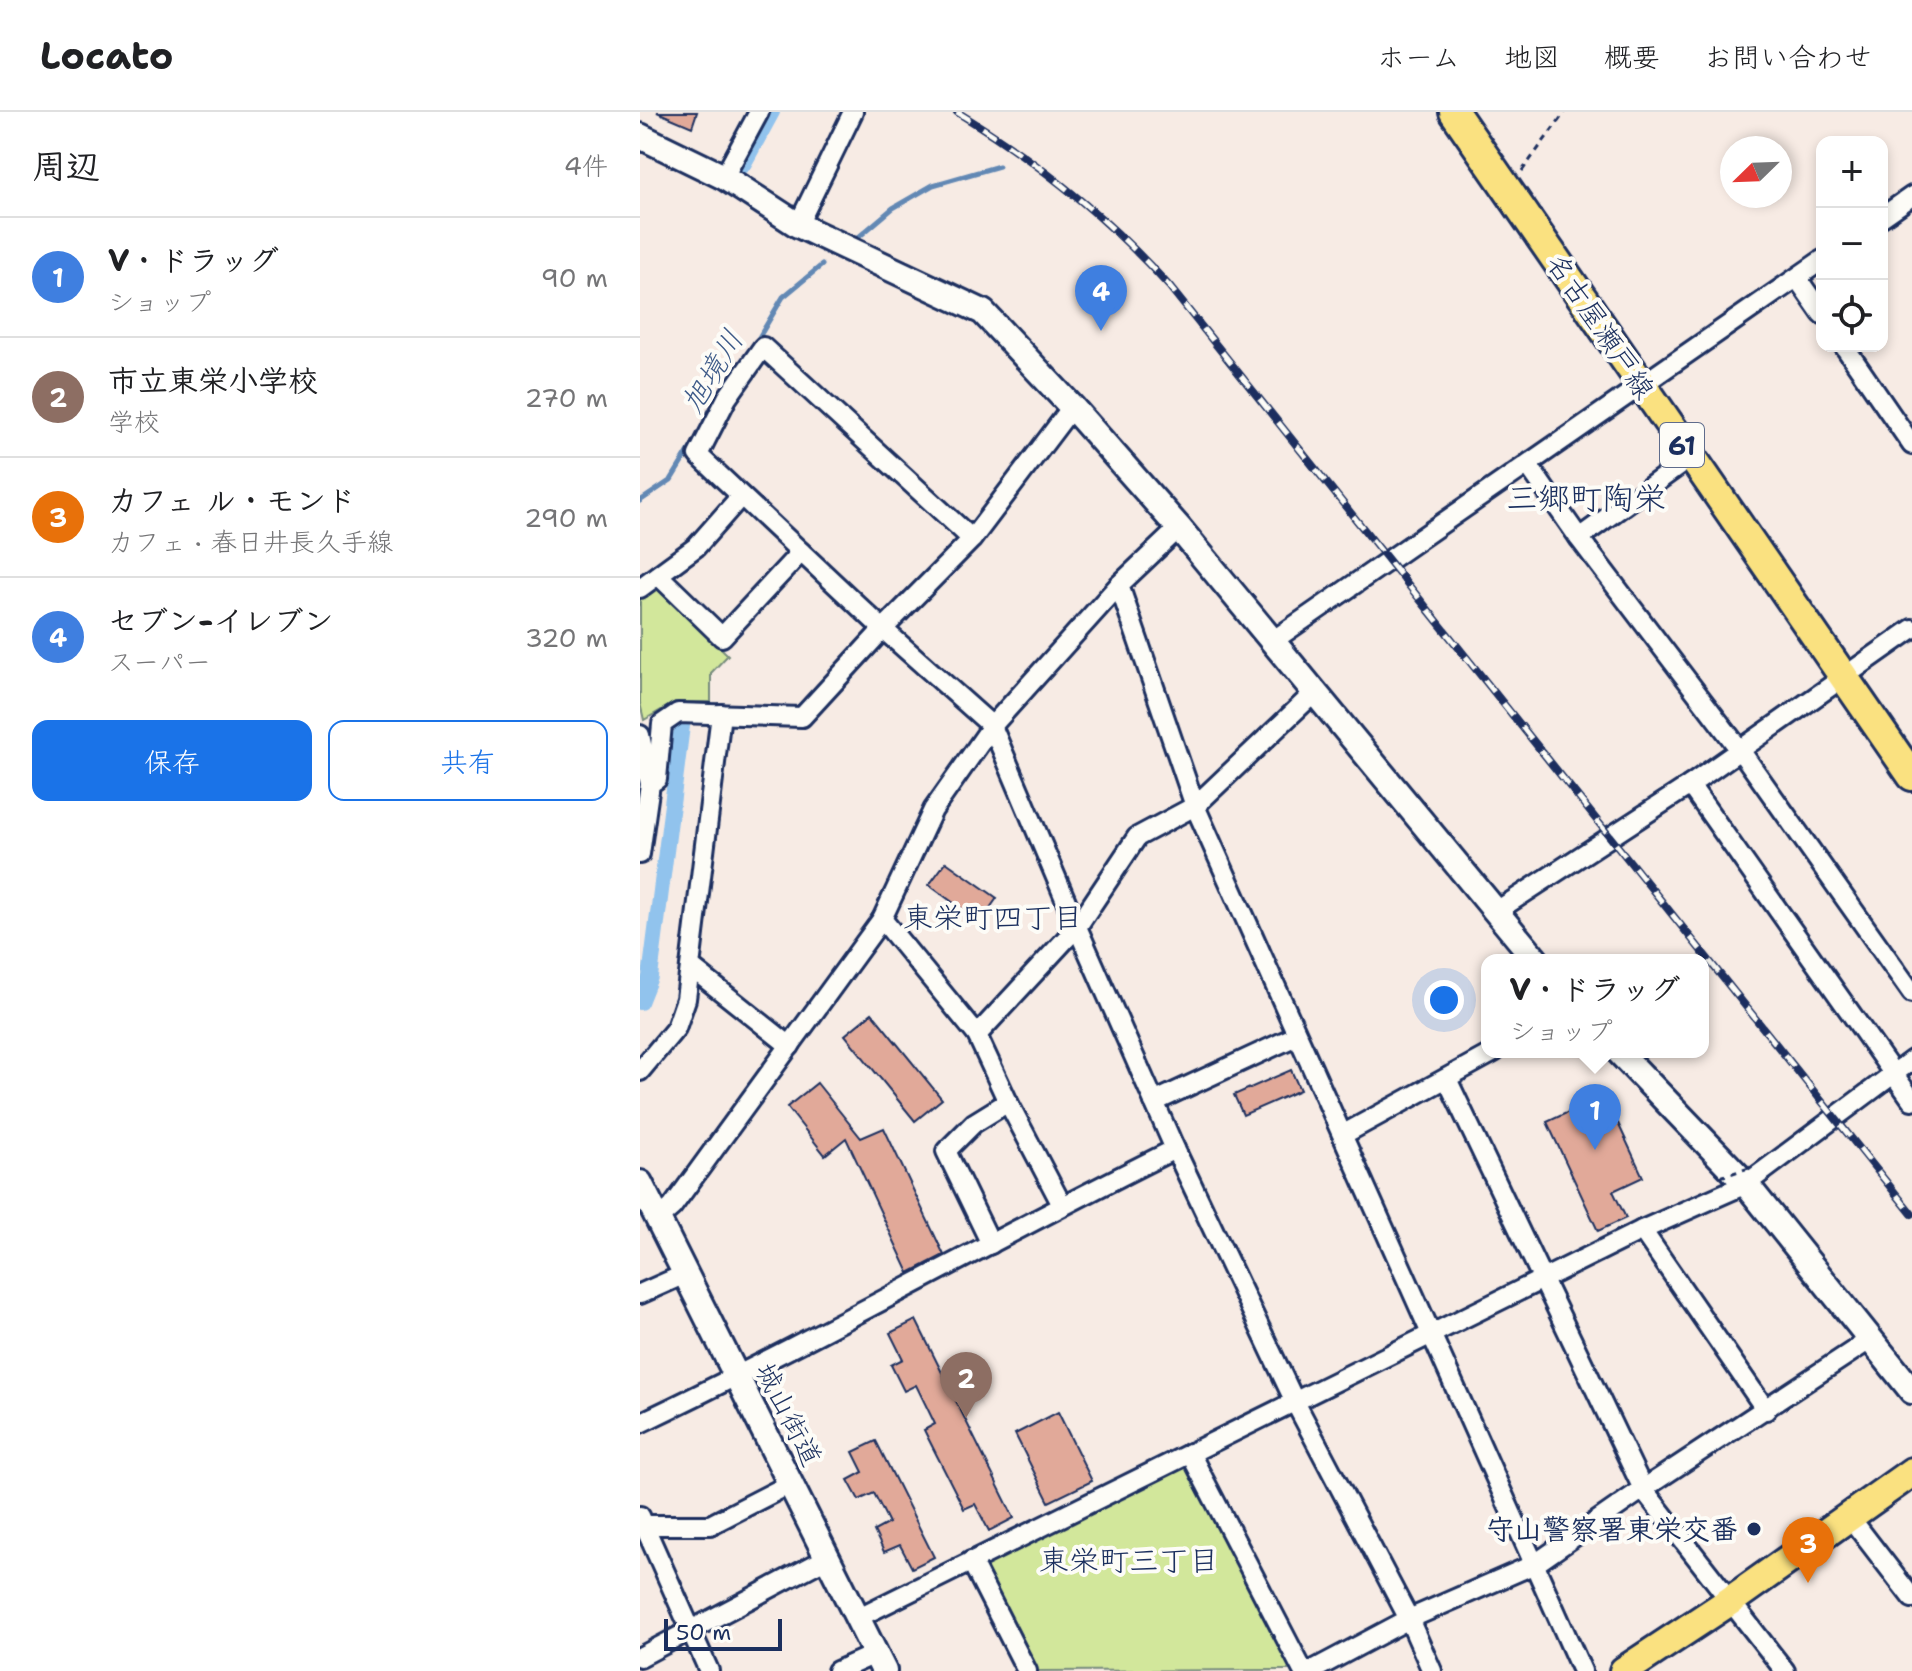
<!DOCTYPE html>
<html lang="ja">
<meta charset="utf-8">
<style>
body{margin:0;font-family:"Shantell Sans","Klee One",sans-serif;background:#f2f2f2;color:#202124}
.controls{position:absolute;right:24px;top:24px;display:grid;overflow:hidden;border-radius:16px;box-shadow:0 4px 12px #0003}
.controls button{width:72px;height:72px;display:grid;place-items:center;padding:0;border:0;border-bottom:2px solid #e0e0e0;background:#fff;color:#202124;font:40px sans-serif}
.compass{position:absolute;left:1080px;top:24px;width:72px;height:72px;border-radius:50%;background:#fff;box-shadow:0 4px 12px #0003;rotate:247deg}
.scale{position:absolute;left:24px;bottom:20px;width:118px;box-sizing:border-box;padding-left:8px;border:4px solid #1b2f5e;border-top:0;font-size:22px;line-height:28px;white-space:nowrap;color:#1b2f5e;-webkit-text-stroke:6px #fdfcf7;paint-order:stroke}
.you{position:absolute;left:804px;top:888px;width:28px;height:28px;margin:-20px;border:6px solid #fff;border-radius:50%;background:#1a73e8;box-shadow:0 0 0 12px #1a73e833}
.badge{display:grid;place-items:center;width:52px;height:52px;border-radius:50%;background:#1a73e8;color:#fff;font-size:26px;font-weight:700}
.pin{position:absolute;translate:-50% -66px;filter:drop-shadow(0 2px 4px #0008)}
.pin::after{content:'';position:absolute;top:42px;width:28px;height:24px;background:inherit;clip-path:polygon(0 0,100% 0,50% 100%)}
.popup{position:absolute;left:841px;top:842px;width:228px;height:104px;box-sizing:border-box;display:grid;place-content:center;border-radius:16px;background:#fff;filter:drop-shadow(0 2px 6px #0005);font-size:26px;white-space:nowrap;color:#757577}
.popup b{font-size:30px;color:#202124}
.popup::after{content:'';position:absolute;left:50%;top:100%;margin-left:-16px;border:16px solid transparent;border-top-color:#fff}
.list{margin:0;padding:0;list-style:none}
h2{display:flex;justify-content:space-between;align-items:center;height:104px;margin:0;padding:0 32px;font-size:34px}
h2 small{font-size:26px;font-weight:400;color:#757577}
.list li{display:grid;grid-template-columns:52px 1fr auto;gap:24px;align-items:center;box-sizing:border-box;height:120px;padding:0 32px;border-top:2px solid #e0e0e0}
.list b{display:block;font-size:30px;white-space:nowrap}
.list p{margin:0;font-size:26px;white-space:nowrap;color:#757577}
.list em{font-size:26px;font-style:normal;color:#757577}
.actions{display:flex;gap:16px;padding:24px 32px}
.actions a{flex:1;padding:18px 0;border:2px solid #1a73e8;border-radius:16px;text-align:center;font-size:28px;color:#1a73e8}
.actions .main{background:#1a73e8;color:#fff}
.icon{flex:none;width:44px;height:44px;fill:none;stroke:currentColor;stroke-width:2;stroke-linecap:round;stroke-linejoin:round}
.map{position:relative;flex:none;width:1272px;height:1559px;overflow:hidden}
header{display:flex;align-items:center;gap:48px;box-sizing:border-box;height:112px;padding:0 40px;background:#fff;border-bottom:2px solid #e0e0e0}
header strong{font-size:38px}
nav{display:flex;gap:44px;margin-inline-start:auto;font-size:28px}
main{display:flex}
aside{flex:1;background:#fff}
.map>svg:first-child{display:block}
.green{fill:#d2e79b;stroke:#768b7c;stroke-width:2}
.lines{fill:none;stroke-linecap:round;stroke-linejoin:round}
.stream{stroke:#6288b4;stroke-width:5}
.canal{stroke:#91c3ed;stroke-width:16}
.building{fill:#e1a999;stroke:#1b2f5e;stroke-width:2}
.street-casing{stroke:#1b2f5e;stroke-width:24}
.secondary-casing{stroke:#1b2f5e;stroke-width:30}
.primary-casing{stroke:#1b2f5e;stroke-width:34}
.path{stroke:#1b2f5e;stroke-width:3;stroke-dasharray:6 6;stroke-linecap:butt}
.street{stroke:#fdfcf7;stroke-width:18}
.secondary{stroke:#fdfcf7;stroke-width:24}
.primary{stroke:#fae180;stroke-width:28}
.rail-casing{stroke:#1b2f5e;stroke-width:8}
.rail{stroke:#fdfcf7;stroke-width:5;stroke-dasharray:15;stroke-linecap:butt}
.path-bridge{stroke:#1b2f5e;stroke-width:3;stroke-dasharray:6 6;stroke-linecap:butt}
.poi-dot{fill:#1b2f5e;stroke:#fdfcf7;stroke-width:3}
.labels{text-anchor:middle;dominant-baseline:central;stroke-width:8;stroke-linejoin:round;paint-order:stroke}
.shield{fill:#fdfcf7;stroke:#5f6c8c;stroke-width:2}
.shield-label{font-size:26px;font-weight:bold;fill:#1b2f5e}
.street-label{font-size:28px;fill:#1b2f5e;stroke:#fdfcf7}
.poi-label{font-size:28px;font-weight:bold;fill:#1b2f5e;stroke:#fdfcf7;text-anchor:end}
.water-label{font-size:30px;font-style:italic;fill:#3e5b89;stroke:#fdfcf7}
.neighbourhood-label{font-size:30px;fill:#1b2f5e;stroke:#fdfcf7}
.quarter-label{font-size:32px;fill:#1b2f5e;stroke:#fdfcf7}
</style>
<header>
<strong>Locato</strong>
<nav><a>ホーム</a><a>地図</a><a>概要</a><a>お問い合わせ</a></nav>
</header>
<main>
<aside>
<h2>周辺<small>4件</small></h2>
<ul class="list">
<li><span class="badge" style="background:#3f7fe0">1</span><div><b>V・ドラッグ</b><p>ショップ</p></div><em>90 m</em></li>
<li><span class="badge" style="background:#8d6e63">2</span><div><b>市立東栄小学校</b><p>学校</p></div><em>270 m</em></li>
<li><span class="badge" style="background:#e8710a">3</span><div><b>カフェ ル・モンド</b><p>カフェ · 春日井長久手線</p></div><em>290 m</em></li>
<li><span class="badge" style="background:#3f7fe0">4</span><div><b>セブン-イレブン</b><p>スーパー</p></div><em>320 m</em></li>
</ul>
<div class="actions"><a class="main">保存</a><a>共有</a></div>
</aside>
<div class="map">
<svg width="1272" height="1559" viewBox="0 0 1272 1559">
<rect width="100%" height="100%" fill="#f7ebe4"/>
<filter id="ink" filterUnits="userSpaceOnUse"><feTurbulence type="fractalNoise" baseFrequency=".0125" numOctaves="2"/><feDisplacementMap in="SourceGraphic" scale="16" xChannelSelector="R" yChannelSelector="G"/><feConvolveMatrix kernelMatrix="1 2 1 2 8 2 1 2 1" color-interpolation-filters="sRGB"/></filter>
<g filter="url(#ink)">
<g class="green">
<path d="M14,470L88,543L71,561V590H35L4,608L0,591V481Z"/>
<path d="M546,1352L652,1558L396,1559L344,1454Z"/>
</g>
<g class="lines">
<g class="stream">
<path d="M214,129L253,96L293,73L359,54"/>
<path d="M115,232L143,185L182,153"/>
<path d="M0,389L31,368L55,329"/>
</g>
<g class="canal">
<path d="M103,53L132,0"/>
<path d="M0,890L10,865L42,614"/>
</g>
</g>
<g class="building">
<path d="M17,0H57L52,15Z"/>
<path d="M306,750L357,786L340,810L289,773Z"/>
<path d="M232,901L302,987L275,1009L205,923Z"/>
<path d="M651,958L660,978L603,1003L594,983Z"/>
<path d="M177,971L221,1026L244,1016L304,1143L269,1161L206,1026L185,1043L147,995Z"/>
<path d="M965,983L1003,1065L973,1079L986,1106L958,1119L907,1010Z"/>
<path d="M276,1208L374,1406L349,1419L335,1392L324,1397L288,1326L284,1318L295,1312L276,1273L264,1279L251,1253L263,1247L250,1221Z"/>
<path d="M418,1300L452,1369L409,1390L375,1322Z"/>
<path d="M236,1329L294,1445L272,1456L260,1433L244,1440L234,1419L249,1411L234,1381L219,1388L208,1368L223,1360L213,1340Z"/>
</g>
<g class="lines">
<g class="street-casing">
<g id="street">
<path d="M84,65L119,0"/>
<path d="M1242,105L1272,84"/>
<path d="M158,113L213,0"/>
<path d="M1157,166L1182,202"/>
<path d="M1204,234L1272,333"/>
<path d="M888,353L939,426L1100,638L1272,881"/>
<path d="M939,426L1051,345"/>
<path d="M332,427L123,235L87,286L58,343L243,517L352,614L437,815L535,1037L655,1290L769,1507L792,1559"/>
<path d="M18,463L82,525L161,440"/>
<path d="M479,473L555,694L942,1559"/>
<path d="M0,476L56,435L101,384"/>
<path d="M631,530L1182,148"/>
<path d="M0,623L10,672"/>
<path d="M1050,673L1272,988"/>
<path d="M0,742L10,672L17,667L22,612L38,601L162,605L243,517L332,427L432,295"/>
<path d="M855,800L1050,673L1272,517"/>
<path d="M242,807L337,923L368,990L422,1093"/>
<path d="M52,856L150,934"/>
<path d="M337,923L437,815L497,725L555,694L675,580"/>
<path d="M0,959L36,916L46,887L81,602"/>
<path d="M807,967L1003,1377L1145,1559"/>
<path d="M514,990L656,924"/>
<path d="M704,1022L854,940"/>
<path d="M18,1107L32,1095L242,807L293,698L352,614L479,473L539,416"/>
<path d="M1002,1118L1126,1298"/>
<path d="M351,1132L306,1039L334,1011L368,990"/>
<path d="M0,1182L45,1162"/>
<path d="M0,1311C181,1225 355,1126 535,1037"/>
<path d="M550,1341L663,1559"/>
<path d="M0,1404L69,1559"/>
<path d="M1209,1404L1272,1486"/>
<path d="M0,1413H70L150,1372"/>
<path d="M331,1449L387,1559"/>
<path d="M217,1506L1002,1118L1106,1072L1272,948"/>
<path d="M0,1545L187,1446"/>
<path d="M197,1559L235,1542"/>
<path d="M671,1559L769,1507L895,1452L1003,1377L1231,1227"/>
</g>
</g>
<g class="secondary-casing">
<g id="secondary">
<path d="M0,24L84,65L158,113L343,200L432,295L539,416L896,848"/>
<path d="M979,940L1106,1072L1272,1279"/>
<path d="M0,1071L244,1559"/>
</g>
</g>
<g class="primary-casing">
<g id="primary">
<path d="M814,0L1272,664"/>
<path d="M984,1559L1090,1489L1272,1360"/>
</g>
</g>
<path class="path" d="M882,59L925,0"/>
<use href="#street" class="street"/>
<use href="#secondary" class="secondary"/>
<use href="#primary" class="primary"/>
<g class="rail-casing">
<path id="rail" d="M317,0C396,48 468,106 529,174L1272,1102"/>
</g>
<use href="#rail" class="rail"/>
<path class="path-bridge" d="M1080,1065L1109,1056"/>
</g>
</g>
<circle class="poi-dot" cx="1114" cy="1417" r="8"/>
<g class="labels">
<rect class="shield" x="1020" y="311" width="44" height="44" rx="6"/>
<g class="shield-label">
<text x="1042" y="333">61</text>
</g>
<g class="street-label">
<text transform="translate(961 214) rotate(56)">名古屋瀬戸線</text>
<text transform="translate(149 1302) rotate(63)">城山街道</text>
</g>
<g class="poi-label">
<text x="1098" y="1417">守山警察署東栄交番</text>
</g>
<g class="water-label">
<text transform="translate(72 259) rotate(-59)">旭境川</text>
</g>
<g class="neighbourhood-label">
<text x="353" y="805">東栄町四丁目</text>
<text x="489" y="1448">東栄町三丁目</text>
</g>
<g class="quarter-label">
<text x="946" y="385">三郷町陶栄</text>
</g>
</g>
</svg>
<div class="controls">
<button>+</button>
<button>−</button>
<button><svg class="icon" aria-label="locate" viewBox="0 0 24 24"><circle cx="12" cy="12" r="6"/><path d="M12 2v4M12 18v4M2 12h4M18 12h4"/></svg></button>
</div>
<svg class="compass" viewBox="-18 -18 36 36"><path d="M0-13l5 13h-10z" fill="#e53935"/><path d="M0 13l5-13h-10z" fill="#757577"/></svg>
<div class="scale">50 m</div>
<div class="you"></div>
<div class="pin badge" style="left:955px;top:1038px;background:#3f7fe0">1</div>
<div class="popup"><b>V・ドラッグ</b>ショップ</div>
<div class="pin badge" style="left:326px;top:1306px;background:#8d6e63">2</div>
<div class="pin badge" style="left:1168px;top:1471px;background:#e8710a">3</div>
<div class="pin badge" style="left:461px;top:219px;background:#3f7fe0">4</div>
</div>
</main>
